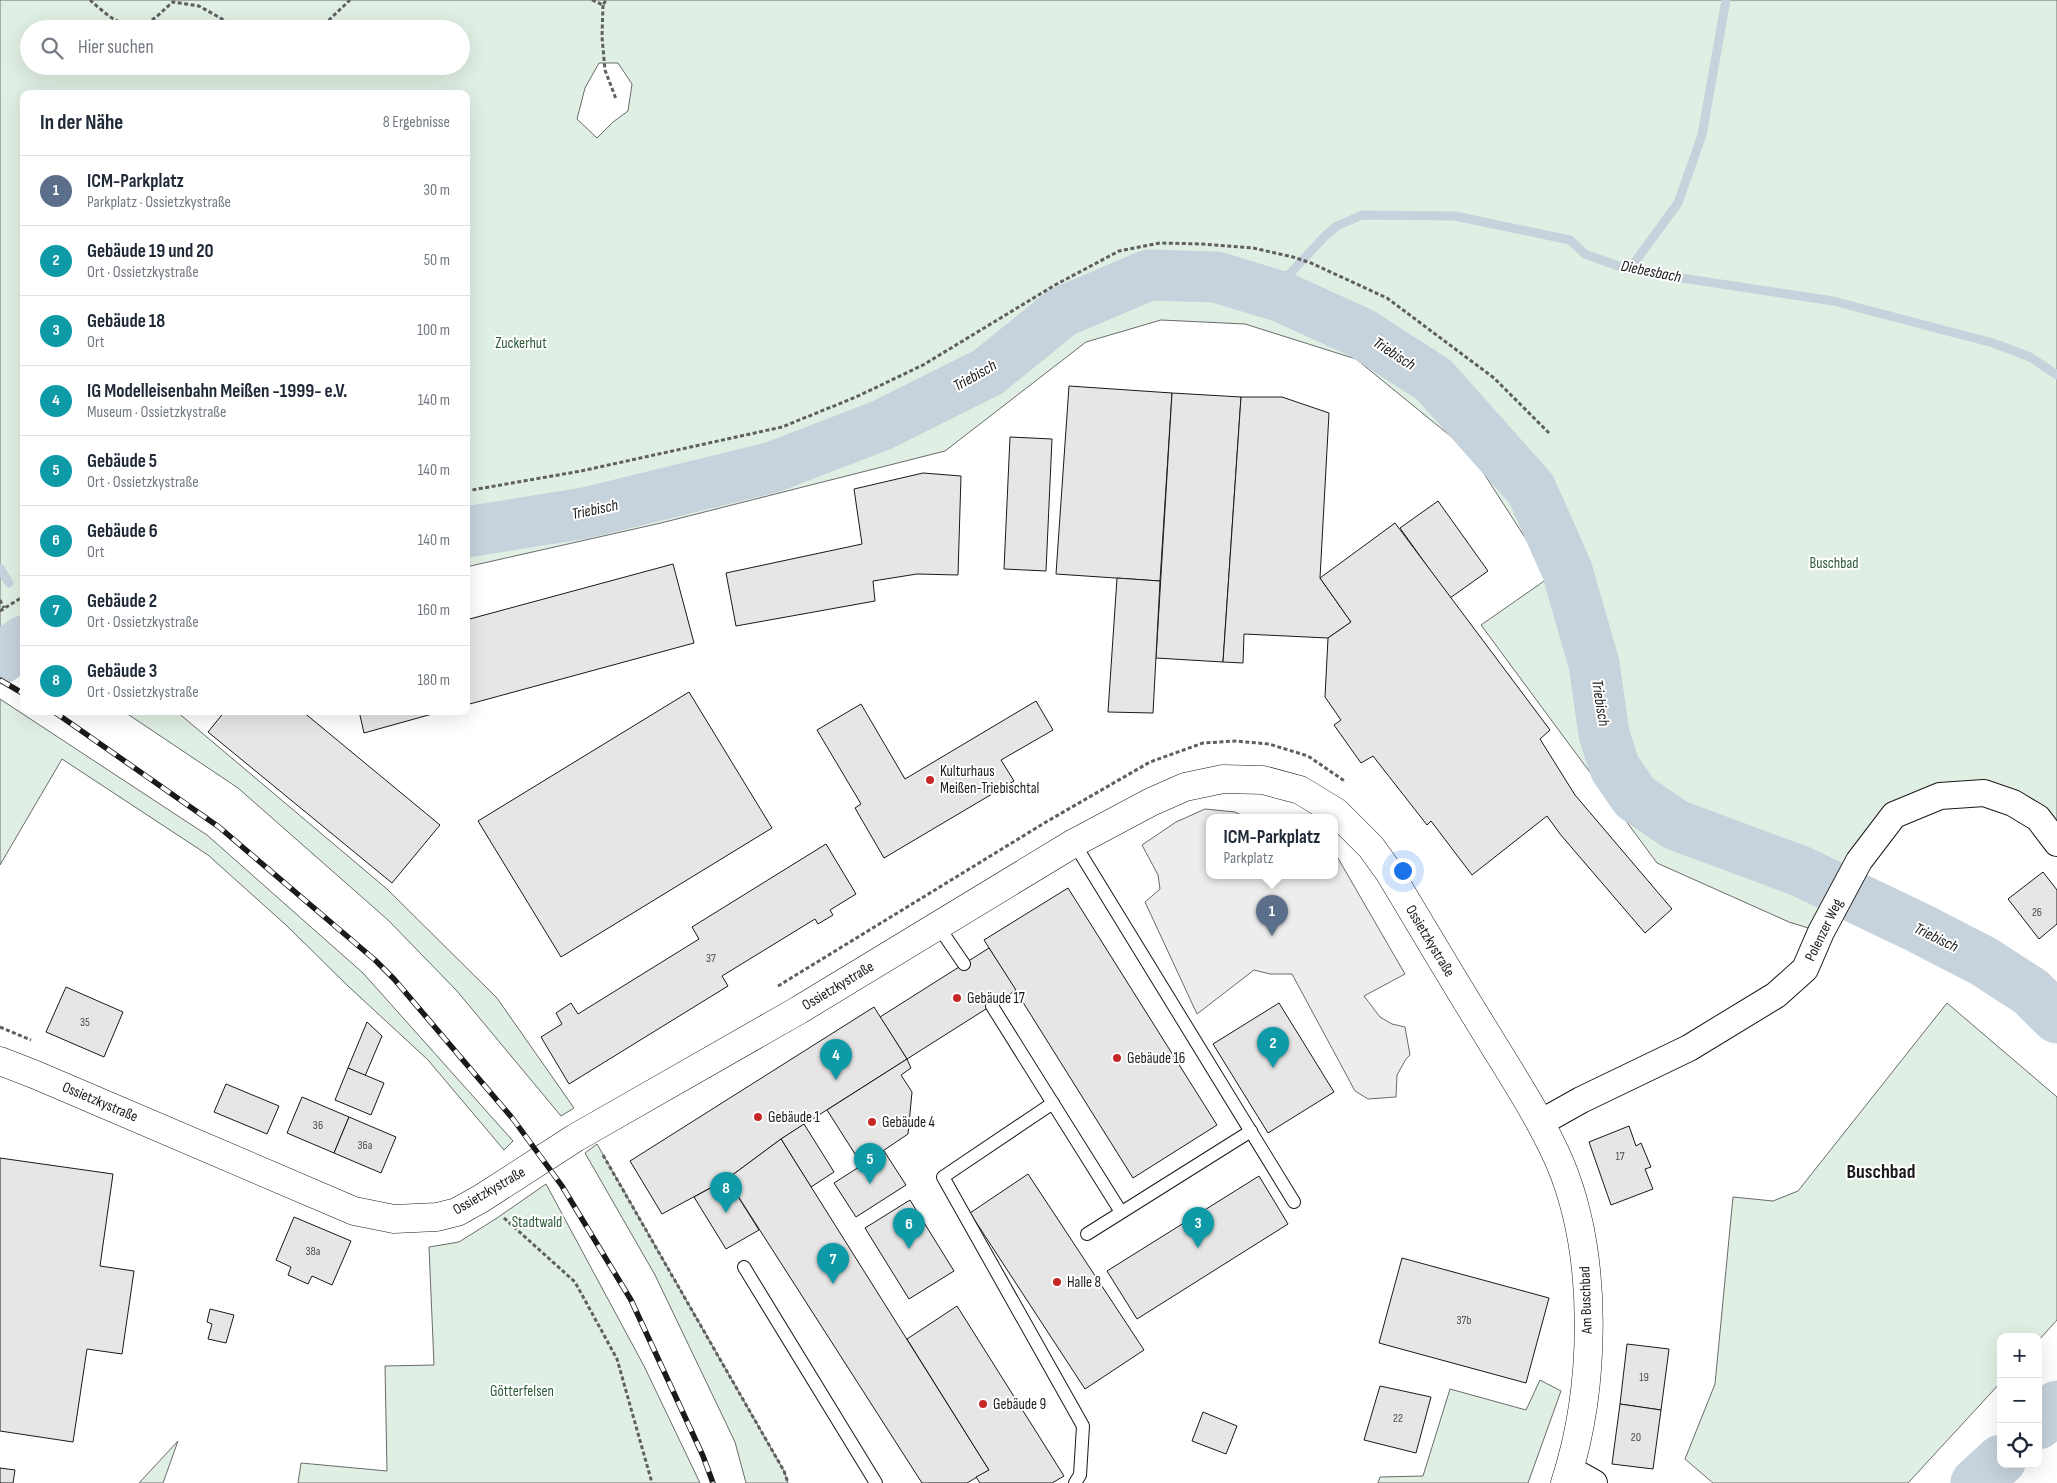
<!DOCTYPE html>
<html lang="de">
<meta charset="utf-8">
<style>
body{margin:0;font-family:"Sofia Sans Condensed",sans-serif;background:#f6f6f7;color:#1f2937}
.controls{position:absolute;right:15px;bottom:15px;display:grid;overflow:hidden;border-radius:10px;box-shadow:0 5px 20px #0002}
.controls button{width:45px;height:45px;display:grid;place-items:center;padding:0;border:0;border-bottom:1px solid #e0e1e3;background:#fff;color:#1f2937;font:25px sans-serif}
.you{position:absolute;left:1402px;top:870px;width:18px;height:18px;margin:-12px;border:4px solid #fff;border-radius:50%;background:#1a73e8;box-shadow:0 0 0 8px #1a73e833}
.badge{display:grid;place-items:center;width:32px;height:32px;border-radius:50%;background:#1a73e8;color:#fff;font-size:16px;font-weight:700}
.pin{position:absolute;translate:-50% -41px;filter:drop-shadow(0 1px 2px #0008)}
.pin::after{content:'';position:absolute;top:26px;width:18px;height:15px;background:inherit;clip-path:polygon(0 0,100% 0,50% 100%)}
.popup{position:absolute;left:1206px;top:814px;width:132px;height:65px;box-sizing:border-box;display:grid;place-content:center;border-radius:10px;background:#fff;filter:drop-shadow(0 1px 4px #0005);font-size:16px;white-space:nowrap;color:#747a83}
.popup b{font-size:19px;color:#1f2937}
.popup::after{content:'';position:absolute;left:50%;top:100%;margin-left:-10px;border:10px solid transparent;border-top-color:#fff}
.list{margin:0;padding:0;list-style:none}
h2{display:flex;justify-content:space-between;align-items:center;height:65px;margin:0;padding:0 20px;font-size:21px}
h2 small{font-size:16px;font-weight:400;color:#747a83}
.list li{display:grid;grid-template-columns:32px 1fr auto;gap:15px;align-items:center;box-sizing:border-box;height:70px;padding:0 20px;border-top:1px solid #e0e1e3}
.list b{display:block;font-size:19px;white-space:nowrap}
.list p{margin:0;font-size:16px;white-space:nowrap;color:#747a83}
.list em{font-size:16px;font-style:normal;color:#747a83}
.icon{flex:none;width:28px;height:28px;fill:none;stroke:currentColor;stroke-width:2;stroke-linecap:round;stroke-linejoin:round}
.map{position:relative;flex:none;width:2057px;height:1483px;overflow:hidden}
.search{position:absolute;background:#fff;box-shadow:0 5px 20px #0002;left:20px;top:20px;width:450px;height:55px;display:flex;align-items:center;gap:12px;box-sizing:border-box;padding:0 18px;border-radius:28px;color:#747a83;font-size:19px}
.panel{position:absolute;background:#fff;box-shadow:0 5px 20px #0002;left:20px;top:90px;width:450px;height:625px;border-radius:10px}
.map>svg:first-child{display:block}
.green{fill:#e0efe3;stroke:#6a6a6a;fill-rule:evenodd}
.parking{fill:#ededed;stroke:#6a6a6a}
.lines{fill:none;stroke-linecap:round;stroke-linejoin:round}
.stream{stroke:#c6d2dc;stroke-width:9}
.river{stroke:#c6d2dc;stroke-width:51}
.building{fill:#e6e6e6;stroke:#1a1a1a}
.lane-casing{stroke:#1a1a1a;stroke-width:14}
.street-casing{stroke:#1a1a1a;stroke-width:28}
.secondary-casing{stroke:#1a1a1a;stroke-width:29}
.path{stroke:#5f5f5f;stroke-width:3;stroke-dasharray:4 2.5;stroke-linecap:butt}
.lane{stroke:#fff;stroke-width:12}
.street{stroke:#fff;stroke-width:26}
.secondary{stroke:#fff;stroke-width:28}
.rail-casing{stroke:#1a1a1a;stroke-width:5.5}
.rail{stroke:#fff;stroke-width:4;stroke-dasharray:11;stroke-linecap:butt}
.poi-dot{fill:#c62828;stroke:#fff;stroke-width:2}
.labels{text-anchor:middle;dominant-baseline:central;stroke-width:4;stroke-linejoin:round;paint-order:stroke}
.number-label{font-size:12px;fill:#4d4d4d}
.park-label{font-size:15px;fill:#2b5a34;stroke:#fff}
.poi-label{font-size:15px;fill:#1a1a1a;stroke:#fff;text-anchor:start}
.street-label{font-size:15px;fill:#1a1a1a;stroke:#fff}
.water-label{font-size:16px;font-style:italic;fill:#1a1a1a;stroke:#fff}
.district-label{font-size:20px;font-weight:bold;fill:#1a1a1a;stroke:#fff}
</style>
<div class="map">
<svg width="2057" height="1483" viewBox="0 0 2057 1483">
<rect width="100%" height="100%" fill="#fff"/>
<g class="green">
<path d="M0,0H2057V843L1984,793L1893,815L1821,932L1789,922L1657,863L1481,625L1547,579L1542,564L1470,452L1356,359L1245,324L1161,320L1086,342L945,451L661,523L466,567V94H24V649L0,635ZM29,29H461V66H29ZM599,63H618L632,84L628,111L613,122L597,138L577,119L585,88Z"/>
<path d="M0,699L207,835L363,973L513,1141L504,1150L428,1060L348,986L287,926L208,855L62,759L0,865Z"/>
<path d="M123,711H176L387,889L497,998L574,1108L561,1116L457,991L388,920L238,788Z"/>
<path d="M1947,1003L2057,1097V1320L2038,1341V1337H2001V1382L1908,1483H1713L1685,1459L1715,1384L1733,1197L1773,1201L1798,1191Z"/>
<path d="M597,1144L784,1471L788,1483H746L735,1442L655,1275L585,1153Z"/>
<path d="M546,1184L644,1366L700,1483H298L301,1463L387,1471L385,1366L434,1365L429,1247L459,1242L497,1218Z"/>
<path d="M1540,1380L1561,1391L1528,1483H1378L1380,1477L1423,1476L1450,1389L1526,1410Z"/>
<path d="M178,1441L163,1483H139Z"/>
</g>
<path class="parking" d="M1205,809L1235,812L1245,817H1210V875H1334L1335,853L1405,974L1364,996L1380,1017L1392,1024L1405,1027L1410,1055L1406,1059L1397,1075L1396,1097L1368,1099L1355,1091L1292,974H1270L1254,970L1197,1014L1145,902L1160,889L1158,875L1142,845L1176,822Z"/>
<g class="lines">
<g class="stream">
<path d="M1629,270L1678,203L1702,135L1726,0"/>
<path d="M1271,294L1325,236L1337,226L1362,215L1455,216L1570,240L1585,254L1629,270L1833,301L1993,343L2030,357L2057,375"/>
<path d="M0,568L9,583"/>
</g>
<g class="river">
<path d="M466,532L585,513L773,467L882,425L988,372L1062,312L1149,275L1216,277L1282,297L1361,333L1434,380L1531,489L1567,570L1594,664L1604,734L1615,768L1635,797L1676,825L1800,871L1919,928L1983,961L2031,992L2057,1018"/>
<path d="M0,659L24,641"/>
<path d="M2038,1424L2057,1406"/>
<path d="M1976,1483L2001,1460"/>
</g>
</g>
<g class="building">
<path d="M1069,386L1172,393L1160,581L1056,574Z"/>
<path d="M1172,393L1241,397L1223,662L1156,658Z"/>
<path d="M1241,397H1282L1329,413L1320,578L1351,622L1328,638L1244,634L1243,663L1223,662Z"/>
<path d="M1010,437L1052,439L1046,571L1004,569Z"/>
<path d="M923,473L961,476L958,575L917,574L873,581L875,601L736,626L726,573L862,544L854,489Z"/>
<path d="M1438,501L1488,571L1450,598L1400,528Z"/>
<path d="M1395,523L1550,730L1540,739L1575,795L1672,909L1645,933L1560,834L1547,816L1472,875L1431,821L1427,825L1373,756L1361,763L1334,725L1341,720L1325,697L1328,638L1351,622L1320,578Z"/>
<path d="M673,564L694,643L466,705V620Z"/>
<path d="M1117,578L1160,581L1153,713L1108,712Z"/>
<path d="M689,692L772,828L561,957L478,821Z"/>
<path d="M1036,701L1053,730L1001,760L1014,781L884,858L855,808L861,804L817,730L861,704L905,779Z"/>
<path d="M225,711H302L440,825L392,883L208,732Z"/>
<path d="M359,711H443L364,733Z"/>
<path d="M826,844L856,894L830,910L833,915L818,924L815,919L722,976L728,986L569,1084L541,1037L562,1024L556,1013L571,1003L578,1014L699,939L692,927Z"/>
<path d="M2043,872L2057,890V924L2039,939L2008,899Z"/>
<path d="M1068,888L1217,1125L1133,1178L984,940Z"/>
<path d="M989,948L1016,990L907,1059L880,1017Z"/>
<path d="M66,987L123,1012L104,1057L46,1032Z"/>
<path d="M1279,1003L1334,1092L1268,1133L1213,1044Z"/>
<path d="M874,1007L907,1059L781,1139L727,1179L662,1214L630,1161Z"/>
<path d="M367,1022L382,1036L365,1076L348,1068Z"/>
<path d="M907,1059L911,1068L901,1075L912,1092L908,1134L862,1165L827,1110Z"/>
<path d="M348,1068L384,1083L371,1115L335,1100Z"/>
<path d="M226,1084L279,1106L267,1134L214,1112Z"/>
<path d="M302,1097L349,1117L334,1153L287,1133Z"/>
<path d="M349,1117L396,1137L381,1173L334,1153Z"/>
<path d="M804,1124L834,1172L811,1187L781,1139Z"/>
<path d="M1629,1126L1636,1146L1641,1143L1651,1167L1645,1169L1653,1189L1611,1205L1589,1142Z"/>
<path d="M781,1139L989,1470L967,1483H922L727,1179Z"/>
<path d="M884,1151L906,1185L856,1217L834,1183Z"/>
<path d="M0,1158L113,1174L100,1266L134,1271L122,1354L87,1349L73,1442L0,1431Z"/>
<path d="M1028,1174L1144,1350L1085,1389L970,1213Z"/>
<path d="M1259,1176L1288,1224L1137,1319L1107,1271Z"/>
<path d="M727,1179L759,1230L726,1249L694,1197Z"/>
<path d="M910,1200L954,1271L909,1299L865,1228Z"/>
<path d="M294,1217L351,1241L332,1285L312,1276L308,1284L288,1275L291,1267L276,1260Z"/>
<path d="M1402,1258L1549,1298L1526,1383L1379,1343Z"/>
<path d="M957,1306L1064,1476L1052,1483H980L976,1477L989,1470L907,1339Z"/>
<path d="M210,1309L234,1315L226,1343L208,1339L212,1324L207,1322Z"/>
<path d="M1627,1344L1669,1349L1661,1410L1620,1404Z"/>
<path d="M1380,1386L1431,1397L1416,1453L1364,1440Z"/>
<path d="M1620,1404L1661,1410L1653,1469L1612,1464Z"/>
<path d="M1203,1412L1237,1426L1226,1454L1192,1441Z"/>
<path d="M0,1468L15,1470L13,1483H0Z"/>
</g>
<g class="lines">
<g class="lane-casing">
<g id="lane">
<path d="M1074,843L1294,1202"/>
<path d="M938,926L964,964"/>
<path d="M992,1006L1121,1212"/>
<path d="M1053,1103L943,1177L1083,1426L1080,1475L1075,1483"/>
<path d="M1087,1234L1251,1131"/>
<path d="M744,1267L876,1483"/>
</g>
</g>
<g class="street-casing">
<g id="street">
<path d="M1540,1123L1581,1100L1689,1048L1776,995L1805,969L1821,932L1859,861L1894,815L1940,796L1984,793L2013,803L2038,818L2057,843"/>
<path d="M1569,1469L1594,1483"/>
</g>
</g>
<g class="secondary-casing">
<path id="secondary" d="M0,1061L36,1075L354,1211L394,1219L437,1217L457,1212L482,1198L575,1138L799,1010L1074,843L1151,802L1185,787L1223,779L1263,780L1300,790L1336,812L1371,847L1389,872C1421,925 1452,978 1485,1031C1511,1074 1540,1117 1560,1163C1599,1256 1596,1388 1565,1483"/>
</g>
<g class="path">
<path d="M90,0C105,13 125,33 145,24C155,20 165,8 173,2L199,6L240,29"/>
<path d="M592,0L603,5L606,0"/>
<path d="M603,5L602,37L605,70L616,99"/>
<path d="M311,29L329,20L350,0"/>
<path d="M466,491L581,471L782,427L856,397L923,365L1055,285L1119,251L1160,243L1202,244L1253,248L1293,257L1311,263L1387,298L1494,378L1549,433"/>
<path d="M0,600L4,608"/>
<path d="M0,611L24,596"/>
<path d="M778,986L1046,822L1150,762L1203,743L1235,741L1269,744L1308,756L1346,782"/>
<path d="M0,1027L31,1040"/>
<path d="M603,1155L784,1471L788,1483"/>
<path d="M504,1218L575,1282L617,1359L652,1483"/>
</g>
<use href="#lane" class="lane"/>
<use href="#street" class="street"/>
<use href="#secondary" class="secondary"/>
<g class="rail-casing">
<g id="rail">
<path d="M0,680L24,694"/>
<path d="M53,711L219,827L375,960L394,979L513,1119L562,1186L631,1300L703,1456L713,1483"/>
</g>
</g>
<use href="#rail" class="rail"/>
</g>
<g class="poi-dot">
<circle cx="930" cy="780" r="5"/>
<circle cx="957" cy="998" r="5"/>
<circle cx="1117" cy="1058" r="5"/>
<circle cx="758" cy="1117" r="5"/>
<circle cx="872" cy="1122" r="5"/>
<circle cx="1057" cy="1282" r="5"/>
<circle cx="983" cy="1404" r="5"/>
</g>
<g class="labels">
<g class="number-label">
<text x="2037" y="912">26</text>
<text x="711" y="958">37</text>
<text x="85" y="1022">35</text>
<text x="318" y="1125">36</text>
<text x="365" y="1145">36a</text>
<text x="1620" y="1156">17</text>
<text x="313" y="1251">38a</text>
<text x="1464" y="1320">37b</text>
<text x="1644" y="1377">19</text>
<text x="1398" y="1418">22</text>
<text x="1636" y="1437">20</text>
</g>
<g class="park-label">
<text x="521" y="343">Zuckerhut</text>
<text x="1834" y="563">Buschbad</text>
<text x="537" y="1222">Stadtwald</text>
<text x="522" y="1391">Götterfelsen</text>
</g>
<g class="poi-label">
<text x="940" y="771">Kulturhaus<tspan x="940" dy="17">Meißen-Triebischtal</tspan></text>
<text x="967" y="998">Gebäude 17</text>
<text x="1127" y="1058">Gebäude 16</text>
<text x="768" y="1117">Gebäude 1</text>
<text x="882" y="1122">Gebäude 4</text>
<text x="1067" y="1282">Halle 8</text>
<text x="993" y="1404">Gebäude 9</text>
</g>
<g class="street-label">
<text transform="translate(1824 930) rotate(-64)">Polenzer Weg</text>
<text transform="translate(1430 941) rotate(59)">Ossietzkystraße</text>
<text transform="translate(838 986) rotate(-31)">Ossietzkystraße</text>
<text transform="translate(100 1102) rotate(23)">Ossietzkystraße</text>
<text transform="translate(489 1191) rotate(-30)">Ossietzkystraße</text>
<text transform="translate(1586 1300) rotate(-92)">Am Buschbad</text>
</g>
<g class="water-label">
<text transform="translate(1651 272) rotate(11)">Diebesbach</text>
<text transform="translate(1394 354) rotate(33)">Triebisch</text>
<text transform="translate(975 376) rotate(-30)">Triebisch</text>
<text transform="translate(595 510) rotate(-12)">Triebisch</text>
<text transform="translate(1600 703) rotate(81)">Triebisch</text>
<text transform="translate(1936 938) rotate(26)">Triebisch</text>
</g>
<g class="district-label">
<text x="1881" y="1172">Buschbad</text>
</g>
</g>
</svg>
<div class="controls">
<button>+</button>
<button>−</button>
<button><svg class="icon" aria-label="locate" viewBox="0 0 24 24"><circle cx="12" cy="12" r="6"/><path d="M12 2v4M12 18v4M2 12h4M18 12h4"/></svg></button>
</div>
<div class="you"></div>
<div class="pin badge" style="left:1272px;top:936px;background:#5c6f8a">1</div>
<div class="popup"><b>ICM-Parkplatz</b>Parkplatz</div>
<div class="pin badge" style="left:1273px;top:1068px;background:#0f9aa8">2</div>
<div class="pin badge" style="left:1198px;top:1248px;background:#0f9aa8">3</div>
<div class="pin badge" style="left:836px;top:1080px;background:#0f9aa8">4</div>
<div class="pin badge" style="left:870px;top:1184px;background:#0f9aa8">5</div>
<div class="pin badge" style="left:909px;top:1249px;background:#0f9aa8">6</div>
<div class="pin badge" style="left:833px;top:1284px;background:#0f9aa8">7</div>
<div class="pin badge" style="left:726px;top:1213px;background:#0f9aa8">8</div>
<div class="search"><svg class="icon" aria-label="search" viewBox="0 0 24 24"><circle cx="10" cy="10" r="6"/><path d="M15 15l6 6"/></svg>Hier suchen</div>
<section class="panel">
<h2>In der Nähe<small>8 Ergebnisse</small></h2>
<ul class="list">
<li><span class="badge" style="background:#5c6f8a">1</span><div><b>ICM-Parkplatz</b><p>Parkplatz · Ossietzkystraße</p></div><em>30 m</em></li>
<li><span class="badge" style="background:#0f9aa8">2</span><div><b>Gebäude 19 und 20</b><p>Ort · Ossietzkystraße</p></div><em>50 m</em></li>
<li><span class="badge" style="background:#0f9aa8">3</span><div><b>Gebäude 18</b><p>Ort</p></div><em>100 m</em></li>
<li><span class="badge" style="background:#0f9aa8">4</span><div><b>IG Modelleisenbahn Meißen -1999- e.V.</b><p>Museum · Ossietzkystraße</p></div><em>140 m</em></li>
<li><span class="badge" style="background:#0f9aa8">5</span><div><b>Gebäude 5</b><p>Ort · Ossietzkystraße</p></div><em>140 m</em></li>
<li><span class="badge" style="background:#0f9aa8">6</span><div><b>Gebäude 6</b><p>Ort</p></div><em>140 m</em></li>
<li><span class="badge" style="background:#0f9aa8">7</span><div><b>Gebäude 2</b><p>Ort · Ossietzkystraße</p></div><em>160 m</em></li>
<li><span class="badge" style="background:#0f9aa8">8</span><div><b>Gebäude 3</b><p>Ort · Ossietzkystraße</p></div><em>180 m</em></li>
</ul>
</section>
</div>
